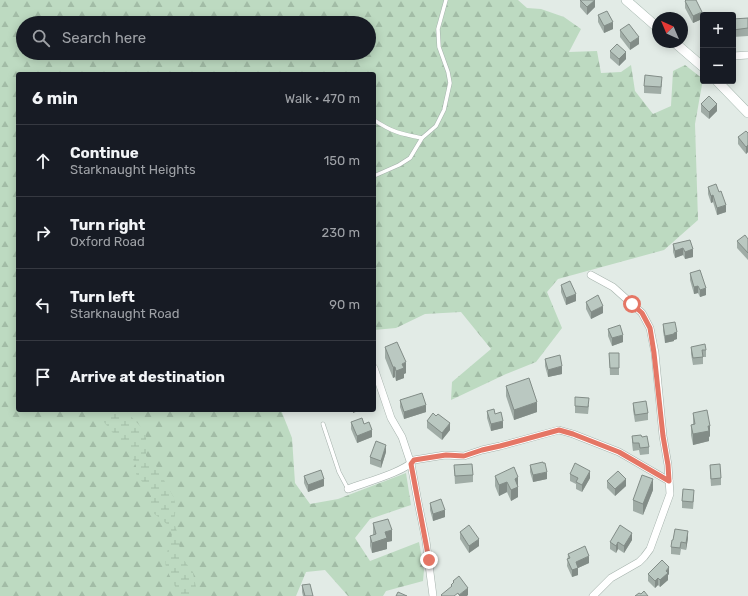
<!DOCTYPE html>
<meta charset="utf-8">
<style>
body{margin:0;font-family:Rubik,sans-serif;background:#20242c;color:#f1f3f6}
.controls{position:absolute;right:12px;top:12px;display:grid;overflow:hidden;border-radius:4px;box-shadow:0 2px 10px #0003}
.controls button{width:36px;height:36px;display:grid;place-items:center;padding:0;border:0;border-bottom:1px solid #363941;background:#171b24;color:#f1f3f6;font:20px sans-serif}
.compass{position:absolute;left:652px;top:12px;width:36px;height:36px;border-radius:50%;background:#171b24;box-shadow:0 2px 10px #0003;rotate:316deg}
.stop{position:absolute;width:12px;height:12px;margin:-9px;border:3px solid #e57665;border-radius:50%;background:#fff}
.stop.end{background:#e57665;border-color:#fff;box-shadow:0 1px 4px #0008}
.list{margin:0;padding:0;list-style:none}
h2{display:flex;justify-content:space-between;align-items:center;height:52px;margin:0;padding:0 16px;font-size:17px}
h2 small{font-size:13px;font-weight:400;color:#9ea1a6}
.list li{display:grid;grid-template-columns:26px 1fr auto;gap:12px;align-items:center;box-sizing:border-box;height:72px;padding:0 16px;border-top:1px solid #363941}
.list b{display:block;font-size:15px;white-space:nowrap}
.list p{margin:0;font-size:13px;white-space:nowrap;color:#9ea1a6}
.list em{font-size:13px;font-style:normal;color:#9ea1a6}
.icon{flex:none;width:22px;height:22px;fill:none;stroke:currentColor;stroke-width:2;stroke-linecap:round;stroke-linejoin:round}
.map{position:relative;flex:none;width:748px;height:596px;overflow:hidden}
.search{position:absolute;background:#171b24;box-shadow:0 2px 10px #0003;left:16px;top:16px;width:360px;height:44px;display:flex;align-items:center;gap:10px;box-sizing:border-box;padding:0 14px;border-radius:22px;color:#9ea1a6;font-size:15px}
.panel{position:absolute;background:#171b24;box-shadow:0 2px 10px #0003;left:16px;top:72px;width:360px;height:340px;border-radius:4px}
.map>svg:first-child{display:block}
.forest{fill:url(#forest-firs);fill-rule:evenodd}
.wetland{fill:url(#wetland-marsh)}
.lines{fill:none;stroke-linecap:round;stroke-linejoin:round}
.service-casing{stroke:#a5b2ac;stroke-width:4.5}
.minor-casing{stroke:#a5b2ac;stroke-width:8}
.secondary-casing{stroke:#a2b5ac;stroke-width:10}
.service{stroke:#fff;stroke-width:3.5}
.minor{stroke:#fff;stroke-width:7}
.secondary{stroke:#fff;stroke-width:9}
.wall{fill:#a0aca6}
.shaded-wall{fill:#828c87}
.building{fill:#bac8c1;stroke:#828c87}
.route{stroke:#e57665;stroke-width:5}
</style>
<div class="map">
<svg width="748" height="596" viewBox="0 0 748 596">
<defs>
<pattern id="forest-firs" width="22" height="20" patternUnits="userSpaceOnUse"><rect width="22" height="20" fill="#bddac1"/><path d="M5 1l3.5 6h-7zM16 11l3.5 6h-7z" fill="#a2bca6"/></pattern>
<pattern id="wetland-marsh" width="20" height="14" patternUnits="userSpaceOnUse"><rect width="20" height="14" fill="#bddac1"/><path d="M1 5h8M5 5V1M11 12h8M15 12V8" fill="none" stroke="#a2bca6"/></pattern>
</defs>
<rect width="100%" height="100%" fill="#e2ebe6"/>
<path class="forest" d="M0,0H518L527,8L541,9L564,17L581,29L569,52L597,51L601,73L621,72L631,65L635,91L653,114L671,106L673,71L685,65L703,79L695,124L698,220L664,250L558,279L547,292L562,328L536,362L506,374L451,400L452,382L491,349L461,312L425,314L396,328L374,330V74H18V410H281L292,438L295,483L310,504L338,499L406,473L411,505L370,519L355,538L370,561L419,542L424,570L423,581L386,591L383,596H348L325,570L306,572L296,596H0ZM23,23H369V53H23Z"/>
<path class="wetland" d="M94,410H125L143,429L146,436V456L156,466L173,496L176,506L174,522L178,535L180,551L184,560L193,573L197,592L199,596H179C176,586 169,577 166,567C162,551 179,537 168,525C163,520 156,516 151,511V495L147,488L136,474V466L131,455Z"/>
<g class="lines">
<g class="service-casing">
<g id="service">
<path d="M374,120C392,132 401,134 422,138"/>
<path d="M374,176L399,165L410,158L422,138L436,126L444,110L450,83L448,72L439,47L438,29L446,0"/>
<path d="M323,424L339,472L348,489"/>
</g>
</g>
<g class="minor-casing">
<g id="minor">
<path d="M733,56L748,55"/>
<path d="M591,275L613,287L642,313L650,328L655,353L663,436L668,465L670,494L650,549L644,557L639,562L611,578L593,596"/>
<path d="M374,368L391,418L402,437L411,464L418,502L426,541L433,596"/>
<path d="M348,489C363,483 405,472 414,460L445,455L464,456L482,450L500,446L559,430L573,434L619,452L669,481"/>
</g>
</g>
<g class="secondary-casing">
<g id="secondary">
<path d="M626,0L658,28"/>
<path d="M674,42L703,67"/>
<path d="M717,81L748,113"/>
</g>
</g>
<use href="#service" class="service"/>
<use href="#minor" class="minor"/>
<use href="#secondary" class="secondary"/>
</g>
<g class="wall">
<path d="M580,0H595V7L587,15L580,7Z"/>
<path d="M685,1L702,19L693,23L685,8Z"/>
<path d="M598,15L613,29L604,33L598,22Z"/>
<path d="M748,18V36L733,37V19Z"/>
<path d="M620,30L639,44L630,50L620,37Z"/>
<path d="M610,51L626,59L619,66L610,58Z"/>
<path d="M662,84L661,94L644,93V86Z"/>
<path d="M701,104L717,111L709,119L701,112Z"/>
<path d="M748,133V152L746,154L738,144V137Z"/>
<path d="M708,187L726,212L717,215L713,202L711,203L708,194Z"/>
<path d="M748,239V260L737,248V241Z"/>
<path d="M690,240L693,257L685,259L683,255L675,258L673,252V244Z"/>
<path d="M690,273L706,295L700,297L698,293L694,294L690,280Z"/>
<path d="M561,285L576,301L566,305L561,292Z"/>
<path d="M586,302L603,313L591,319L586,309Z"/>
<path d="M663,324L677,339L674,340V341L665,343L663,331Z"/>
<path d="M608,329L623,342L612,346L608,336Z"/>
<path d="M385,347L406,373L404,374V378L396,381L395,377L393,378L385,358Z"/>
<path d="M691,347L706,350V357H703V364L693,365L691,354Z"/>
<path d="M609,353H619V375H610Z"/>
<path d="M545,359L562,374L548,377L545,366Z"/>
<path d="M506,386L537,412L514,420L506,396Z"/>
<path d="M400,400L426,412L404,419L400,407Z"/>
<path d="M633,403L648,413V420L635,422L633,410Z"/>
<path d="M589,405L588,414L575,413V406Z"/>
<path d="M487,411L503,428L491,431L487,418Z"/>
<path d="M693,413L710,436L709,437V441L693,445L691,435V425L693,424Z"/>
<path d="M427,421L450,430L442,440L427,428Z"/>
<path d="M351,422L364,424L372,437L357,443L351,429Z"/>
<path d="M632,436L642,437L649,447V454L640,455L639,450L633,451L632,443Z"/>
<path d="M386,452L381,468L370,464V457Z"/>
<path d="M454,465L473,475V482L455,484Z"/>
<path d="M530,465L547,479L533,482L530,472Z"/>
<path d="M710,465L721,478V485L711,486L710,472Z"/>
<path d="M570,474L590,478L582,492L576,489V484L570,481Z"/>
<path d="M304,476L324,486L308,492L304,483Z"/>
<path d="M495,476L518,477V497L511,501L507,492L499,496L495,486Z"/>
<path d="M607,481L626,486L615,496L607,488Z"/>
<path d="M653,490L643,515L633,511V500Z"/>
<path d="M694,497L693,509L682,508V501Z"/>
<path d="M430,503L445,517L433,521L430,510Z"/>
<path d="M373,523L392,541L387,542V549L372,553L370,546V536L373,535Z"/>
<path d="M460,532L479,546L469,553L460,539Z"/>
<path d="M688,538L686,550L681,549L680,555L671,554V547Z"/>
<path d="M632,540L624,553L618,549L616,553L610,549V542Z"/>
<path d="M568,554L589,563L578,568V575L572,577L567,566Z"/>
<path d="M648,574H669L668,575V580L660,587L658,585L655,588L648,581Z"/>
<path d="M302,585L313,596H303L302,592Z"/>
</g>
<g class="shaded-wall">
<path d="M595,0V7L587,15V7Z"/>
<path d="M702,12V19L693,23V16Z"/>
<path d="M613,22V29L604,33V26Z"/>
<path d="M639,37V44L630,50V43Z"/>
<path d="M626,52V59L619,66V59Z"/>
<path d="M717,104V111L709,119V112Z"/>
<path d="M748,145V152L746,154V147Z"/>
<path d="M713,195V202L711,203V196Z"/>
<path d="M726,205V212L717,215V208Z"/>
<path d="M683,248V255L675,258V251Z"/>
<path d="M693,249V257L685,259V252Z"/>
<path d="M698,286V293L694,294V287Z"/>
<path d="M706,288V295L700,297V290Z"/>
<path d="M576,294V301L566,305V298Z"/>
<path d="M603,306V313L591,319V312Z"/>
<path d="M677,332V339L674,340V341L665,343V336Z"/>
<path d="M623,335V342L612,346V338Z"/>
<path d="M406,362V373L404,374V378L396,381V371L402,364Z"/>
<path d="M562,366V374L548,377V370Z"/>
<path d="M393,367H395V377L393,378Z"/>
<path d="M537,402V412L514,420V410Z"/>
<path d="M426,405V412L404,419V412Z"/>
<path d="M353,410H361L353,413Z"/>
<path d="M503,421V428L491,431V424Z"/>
<path d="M450,423V430L442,440V433Z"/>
<path d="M708,426H710V436L709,437V441L693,445V434Z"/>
<path d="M372,430V437L357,443V436Z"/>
<path d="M386,445V452L381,468V461Z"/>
<path d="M590,471V478L582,492V485Z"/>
<path d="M547,472V479L533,482V475Z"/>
<path d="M518,477V497L511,501V490L515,479Z"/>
<path d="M324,479V486L308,492V485Z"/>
<path d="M626,479V486L615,496V489Z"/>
<path d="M653,479V490L643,515V504Z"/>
<path d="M507,482V492L499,496V485Z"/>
<path d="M445,510V517L433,521V514Z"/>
<path d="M392,530V541L387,542V549L372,553V543L385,532Z"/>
<path d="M688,531V538L686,550V543Z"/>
<path d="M632,533V540L624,553V546Z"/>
<path d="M479,539V546L469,553V546Z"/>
<path d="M618,542V549L616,553V546Z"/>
<path d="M589,556V563L578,568V575L572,577V570L576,562Z"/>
<path d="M669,567V574L668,575V580L660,587V580L666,571Z"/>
<path d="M658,578V585L655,588V581Z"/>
<path d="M468,588V595L467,596H459V595Z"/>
</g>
<g class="building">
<path d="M580,0H595L587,7Z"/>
<path d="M686,0H696L702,12L693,16L685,1Z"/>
<path d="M607,11L613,22L604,26L598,15Z"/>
<path d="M748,18V28L733,30V19Z"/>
<path d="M629,24L639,37L630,43L620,30Z"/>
<path d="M617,44L626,52L619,59L610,51Z"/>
<path d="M645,75L662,77L661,87L644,86Z"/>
<path d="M709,96L717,104L709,112L701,104Z"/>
<path d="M746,131L748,133V145L746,147L738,137Z"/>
<path d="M716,184L719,192L721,191L726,205L717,208L713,195L711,196L708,187Z"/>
<path d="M745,235L748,239V253L737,241Z"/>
<path d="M690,240L693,249L685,252L683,248L675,251L673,244Z"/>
<path d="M700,270L706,288L700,290L698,286L694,287L690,273Z"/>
<path d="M570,281L576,294L566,298L561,285Z"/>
<path d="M598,295L603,306L591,312L586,302Z"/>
<path d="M675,322L677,332L674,333V334L665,336L663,324Z"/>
<path d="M620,325L623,335L612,338L608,329Z"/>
<path d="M397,342L406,362L402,364L404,368L396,371L395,367H393L385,347Z"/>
<path d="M705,344L706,350H702L703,357L693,358L691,347Z"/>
<path d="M609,353H619V368H610Z"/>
<path d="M560,355L562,366L548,370L545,359Z"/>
<path d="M529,378L537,402L514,410L506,386Z"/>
<path d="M422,393L426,405L404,412L400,400Z"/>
<path d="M575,397L589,398L588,407L575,406Z"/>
<path d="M646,401L648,413L635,415L633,403Z"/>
<path d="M494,409L495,414L501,412L503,421L491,424L487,411Z"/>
<path d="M707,410L710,426H708L709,431L693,434L691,425L695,424L693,413Z"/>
<path d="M433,413L436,416L438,414L450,423L442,433L427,421Z"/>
<path d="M362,418L364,424L369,422L372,430L357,436L351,422Z"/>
<path d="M641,435L642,437L647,436L649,447L640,448L639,443H633L632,436Z"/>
<path d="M376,441L386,445L381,461L370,457Z"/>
<path d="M543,462V463H545L547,472L533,475L530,465Z"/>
<path d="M575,463L590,471L582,485L576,482L578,478L570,474Z"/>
<path d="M472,464L473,475L455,476L454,465Z"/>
<path d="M720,464L721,478L711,479L710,465Z"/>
<path d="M514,467L518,477L515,479L518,487L511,490L507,482L499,485L495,476Z"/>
<path d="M321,470L324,479L308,485L304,476Z"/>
<path d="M618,471L626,479L615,489L607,481Z"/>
<path d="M642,475L653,479L643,504L633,500Z"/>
<path d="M683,489L694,490L693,502L682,501Z"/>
<path d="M441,499L445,510L433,514L430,503Z"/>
<path d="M388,519L392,530L385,532L387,538L372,543L370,536L376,534L373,523Z"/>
<path d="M469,525L479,539L469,546L460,532Z"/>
<path d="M620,525L632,533L624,546L618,542L616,546L610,542Z"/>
<path d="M675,529L688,531L686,543L681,542L680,548L671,547L672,540H673Z"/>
<path d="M585,546L589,556L576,562L578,568L572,570L567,559L570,558L568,554Z"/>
<path d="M662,560L669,567L666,571L668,573L660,580L658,578L655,581L648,574Z"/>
<path d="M459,576L468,588L459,595L458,593L454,596H442L441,595L452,586L451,585L454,582L453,581Z"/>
<path d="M310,584L313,596H305L302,585Z"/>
<path d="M644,591L648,596H635L639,593L641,594Z"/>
<path d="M398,592L407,596H396Z"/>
</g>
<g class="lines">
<path class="route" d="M429,560L411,464L414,460L446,455L464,456L482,450L500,446L559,430L573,434L619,452L669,481L668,465L663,436L654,353L650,328L642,313L632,304"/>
</g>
</svg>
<div class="controls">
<button>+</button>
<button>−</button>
</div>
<svg class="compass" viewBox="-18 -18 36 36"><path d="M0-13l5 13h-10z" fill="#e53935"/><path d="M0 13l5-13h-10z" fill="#9ea1a6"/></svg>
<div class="stop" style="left:632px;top:304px"></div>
<div class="stop end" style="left:429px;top:560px"></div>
<div class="search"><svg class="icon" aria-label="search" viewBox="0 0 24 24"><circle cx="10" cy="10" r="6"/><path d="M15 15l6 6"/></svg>Search here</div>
<section class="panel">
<h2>6 min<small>Walk · 470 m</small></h2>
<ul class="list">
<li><svg class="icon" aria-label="ahead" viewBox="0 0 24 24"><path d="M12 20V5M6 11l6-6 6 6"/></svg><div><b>Continue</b><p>Starknaught Heights</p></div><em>150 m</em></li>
<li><svg class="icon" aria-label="right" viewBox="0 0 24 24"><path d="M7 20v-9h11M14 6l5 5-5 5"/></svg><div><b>Turn right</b><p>Oxford Road</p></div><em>230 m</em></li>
<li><svg class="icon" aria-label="left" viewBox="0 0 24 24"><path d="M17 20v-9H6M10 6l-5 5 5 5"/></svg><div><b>Turn left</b><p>Starknaught Road</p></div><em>90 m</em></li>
<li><svg class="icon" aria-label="arrive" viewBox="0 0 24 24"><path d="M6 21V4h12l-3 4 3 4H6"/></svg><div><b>Arrive at destination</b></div></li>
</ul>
</section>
</div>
